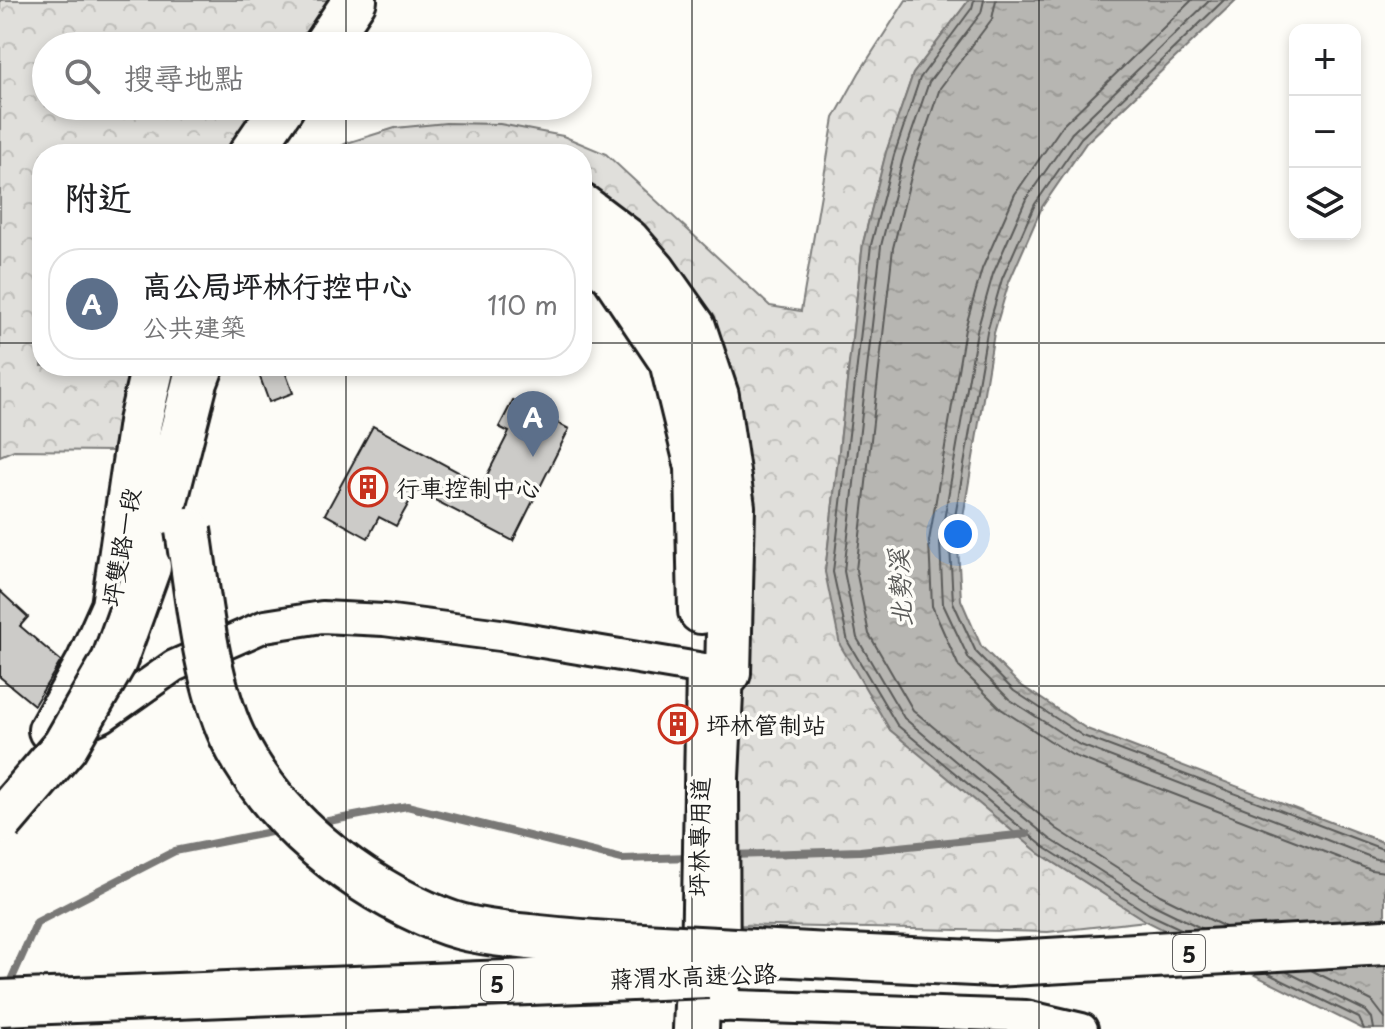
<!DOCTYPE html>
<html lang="zh-TW">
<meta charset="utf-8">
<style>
body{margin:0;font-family:"Playpen Sans","LXGW WenKai TC",sans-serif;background:#f6f6f6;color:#202124}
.controls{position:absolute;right:24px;top:24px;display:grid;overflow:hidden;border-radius:16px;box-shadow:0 4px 12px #0003}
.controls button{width:72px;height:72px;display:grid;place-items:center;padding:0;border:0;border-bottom:2px solid #e0e0e0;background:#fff;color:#202124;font:40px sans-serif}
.you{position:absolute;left:958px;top:534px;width:28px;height:28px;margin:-20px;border:6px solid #fff;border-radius:50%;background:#1a73e8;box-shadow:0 0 0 12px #1a73e833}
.badge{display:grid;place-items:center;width:52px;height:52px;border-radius:50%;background:#db2777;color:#fff;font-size:26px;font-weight:700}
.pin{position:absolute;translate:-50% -66px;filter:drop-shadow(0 2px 4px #0008)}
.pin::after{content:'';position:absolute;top:42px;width:28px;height:24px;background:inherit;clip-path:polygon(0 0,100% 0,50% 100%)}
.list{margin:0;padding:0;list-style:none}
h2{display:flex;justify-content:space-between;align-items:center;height:104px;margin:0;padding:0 32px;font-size:34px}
h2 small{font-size:26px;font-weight:400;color:#757577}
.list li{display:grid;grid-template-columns:52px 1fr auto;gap:24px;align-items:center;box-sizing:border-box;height:112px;margin:0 16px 16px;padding:0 16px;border:2px solid #e0e0e0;border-radius:32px}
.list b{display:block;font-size:30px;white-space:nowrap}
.list p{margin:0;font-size:26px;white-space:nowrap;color:#757577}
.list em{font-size:26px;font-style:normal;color:#757577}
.icon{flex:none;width:44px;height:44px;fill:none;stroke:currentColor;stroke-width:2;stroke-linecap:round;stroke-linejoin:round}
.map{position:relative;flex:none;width:1385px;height:1029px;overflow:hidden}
.search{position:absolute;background:#fff;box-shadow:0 4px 12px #0003;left:32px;top:32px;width:560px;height:88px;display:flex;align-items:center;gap:20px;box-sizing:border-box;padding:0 28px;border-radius:44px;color:#757577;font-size:30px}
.panel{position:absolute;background:#fff;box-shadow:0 4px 12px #0003;left:32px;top:144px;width:560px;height:232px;border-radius:32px}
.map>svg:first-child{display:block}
.forest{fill:url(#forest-crowns);stroke:#7e7e7c;stroke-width:2}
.water{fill:url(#water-ripples);stroke:#797876;stroke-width:2}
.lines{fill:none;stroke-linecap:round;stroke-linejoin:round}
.shore{stroke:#5a5a58;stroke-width:2}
.stream{stroke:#797876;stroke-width:8}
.building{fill:#cccbc8;stroke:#1c1c1c;stroke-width:2}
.street-casing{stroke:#1c1c1c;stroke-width:36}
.secondary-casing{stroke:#1c1c1c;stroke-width:48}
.highway-casing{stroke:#1c1c1c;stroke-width:50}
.street{stroke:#fdfcf7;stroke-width:30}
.secondary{stroke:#fdfcf7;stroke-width:42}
.highway{stroke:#fdfcf7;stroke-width:44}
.highway-bridge-casing{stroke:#1c1c1c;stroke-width:50;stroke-linecap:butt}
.highway-bridge{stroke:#fdfcf7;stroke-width:44}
.grid{fill:none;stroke:#1c1c1c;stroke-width:2;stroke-opacity:0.55}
.labels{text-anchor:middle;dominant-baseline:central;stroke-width:7;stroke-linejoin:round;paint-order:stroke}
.shield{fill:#fdfcf7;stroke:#605f5e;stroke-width:2}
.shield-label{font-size:22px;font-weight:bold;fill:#1c1c1c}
.poi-label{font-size:24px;fill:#1c1c1c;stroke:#fdfcf7;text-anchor:start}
.street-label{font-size:24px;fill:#1c1c1c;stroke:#fdfcf7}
.water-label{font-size:26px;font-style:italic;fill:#5a5a58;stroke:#fdfcf7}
</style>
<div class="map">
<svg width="1385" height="1029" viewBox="0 0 1385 1029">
<defs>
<pattern id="forest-crowns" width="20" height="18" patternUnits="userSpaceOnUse" patternTransform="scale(2)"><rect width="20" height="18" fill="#e0dfdb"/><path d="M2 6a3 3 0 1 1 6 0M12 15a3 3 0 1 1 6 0" fill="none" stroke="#c0bfbb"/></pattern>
<pattern id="water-ripples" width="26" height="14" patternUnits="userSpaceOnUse" patternTransform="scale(2)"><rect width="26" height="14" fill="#b7b6b2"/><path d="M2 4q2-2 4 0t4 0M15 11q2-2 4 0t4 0" fill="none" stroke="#9d9c98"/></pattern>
</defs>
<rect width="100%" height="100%" fill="#fdfcf7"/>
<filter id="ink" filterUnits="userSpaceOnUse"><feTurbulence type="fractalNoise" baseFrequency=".0125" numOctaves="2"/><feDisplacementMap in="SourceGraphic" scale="16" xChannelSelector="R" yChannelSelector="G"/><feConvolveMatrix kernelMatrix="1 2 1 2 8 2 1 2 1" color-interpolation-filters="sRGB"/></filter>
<g filter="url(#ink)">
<g class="forest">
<path d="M0,0H334L302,46H46V106H259L227,154H42V366H134L112,451L14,450L0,456Z"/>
<path d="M906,0H969L913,74L886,153L863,243L825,572L1039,853L1146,921L1048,932L736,925L731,459L582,209V154H326L347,143L395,128L446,123L500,124L563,136L606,154L770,306L801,311L834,118L859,73Z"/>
</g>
<path class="water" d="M969,0H1236L1086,143L1042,207L1009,282L994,333L958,547L961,600L981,646L1019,684L1087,729L1385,843V1029H1363L1146,921L1039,853L890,730L840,645L825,572L863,243L886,152L913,74Z"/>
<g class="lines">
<g class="shore">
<path d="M974,0L972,8L920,78L894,155L871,245L833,572L848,642L897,725L1044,847L1149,914L1181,929"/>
<path d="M984,0L981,13L929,82L903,158L881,246L844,571L857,638L904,718L954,760L1050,839L1154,905L1201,928"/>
<path d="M996,0L992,19L940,88L915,161L893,248L856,570L869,634L913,710L962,751L1057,829L1160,895L1225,927"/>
<path d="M1192,0L1063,125L1015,194L982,269L965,329L929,541L932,606L959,667L1001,709L1072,755L1371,870L1385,872"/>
<path d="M1210,0L1072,133L1026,199L993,274L977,331L940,543L943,604L969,659L1009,699L1078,744L1376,859L1385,860"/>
<path d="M1224,0L1081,138L1035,204L1002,279L987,332L950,546L953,602L976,652L1014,691L1083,736L1385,850"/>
<path d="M1311,970L1372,1001L1385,1018"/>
<path d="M1287,972L1366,1011L1372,1018L1374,1029"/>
<path d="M1267,973L1359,1018L1364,1029"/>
</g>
<g class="stream">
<path d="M318,823L407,806L622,859L692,857"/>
<path d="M730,855L860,851L1027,834"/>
<path d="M8,987L37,922L175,851L281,830"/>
</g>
</g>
<g class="building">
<path d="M256,366H283L293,393L269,402Z"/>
<path d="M513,400L569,429L513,541L416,490L396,526L379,517L368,538L325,514L373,426L482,485L509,432L499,427Z"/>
<path d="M0,591L28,617L20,626L61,661L34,705L0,677Z"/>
</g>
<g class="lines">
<g class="street-casing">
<g id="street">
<path d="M74,729L103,716L174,666L265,626L322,617L384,620L500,635L728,673L723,778L724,1006"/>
<path d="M697,967L702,669"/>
<path d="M707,1005L1026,1016L1082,1029"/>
</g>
</g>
<g class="secondary-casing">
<g id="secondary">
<path d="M324,46L355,0"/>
<path d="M250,154L283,106"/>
<path d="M50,730L88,662L113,606L140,422L153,366"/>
</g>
</g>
<g class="highway-casing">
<g id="highway">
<path d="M582,207L627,241L654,272L693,327L716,396L732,507L728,673"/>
<path d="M582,250L612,272L672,361L698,467L701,611"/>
<path d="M148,567L195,382L201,366"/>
<path d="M994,964L1385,942"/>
<path d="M696,1029L697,1005"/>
</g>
</g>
<use href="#street" class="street"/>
<use href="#secondary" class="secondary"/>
<use href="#highway" class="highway"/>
<g class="highway-bridge-casing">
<g id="highway-bridge">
<path d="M188,530C198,594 205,677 232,736C272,820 356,886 441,920C468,931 500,934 529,937C574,942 618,945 662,947C773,953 883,959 994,964"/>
<path d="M0,822L65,746L114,661L148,567"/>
<path d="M0,1003L708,975"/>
</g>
</g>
<use href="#highway-bridge" class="highway-bridge"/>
</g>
</g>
<path class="grid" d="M346,0V46M692,0V1029M1039,0V1029M346,106V154M0,343H42M582,343H1385M346,366V1029M0,686H1385"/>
<defs>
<g id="building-ring" transform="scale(2)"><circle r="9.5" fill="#fdfcf7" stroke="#c8321e" stroke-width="1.5"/><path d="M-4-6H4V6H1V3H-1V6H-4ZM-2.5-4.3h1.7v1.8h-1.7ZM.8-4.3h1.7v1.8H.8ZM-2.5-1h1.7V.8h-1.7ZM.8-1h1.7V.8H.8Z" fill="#c8321e"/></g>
</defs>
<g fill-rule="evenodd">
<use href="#building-ring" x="368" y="487"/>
<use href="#building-ring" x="678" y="724"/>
</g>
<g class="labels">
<g class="shield">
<rect x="1173" y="935" width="32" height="36" rx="6"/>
<rect x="481" y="965" width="32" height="36" rx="6"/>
</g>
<g class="shield-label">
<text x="1189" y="953">5</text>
<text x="497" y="983">5</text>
</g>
<g class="poi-label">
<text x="396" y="487">行車控制中心</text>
<text x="706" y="724">坪林管制站</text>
</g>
<g class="street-label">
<text transform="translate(120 547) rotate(-80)">坪雙路一段</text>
<text transform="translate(698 837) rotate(-89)">坪林專用道</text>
<text transform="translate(693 975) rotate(-2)">蔣渭水高速公路</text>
</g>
<g class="water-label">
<text transform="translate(899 588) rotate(-93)">北勢溪</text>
</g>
</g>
</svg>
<div class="controls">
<button>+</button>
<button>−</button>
<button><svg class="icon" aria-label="layers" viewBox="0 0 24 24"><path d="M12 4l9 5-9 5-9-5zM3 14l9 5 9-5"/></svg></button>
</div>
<div class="you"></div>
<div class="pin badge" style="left:533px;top:457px;background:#5c6f8a">A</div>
<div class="search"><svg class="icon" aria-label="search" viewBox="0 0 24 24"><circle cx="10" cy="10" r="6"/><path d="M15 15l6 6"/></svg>搜尋地點</div>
<section class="panel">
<h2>附近<small></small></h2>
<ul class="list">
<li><span class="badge" style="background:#5c6f8a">A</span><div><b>高公局坪林行控中心</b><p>公共建築</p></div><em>110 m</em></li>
</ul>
</section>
</div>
